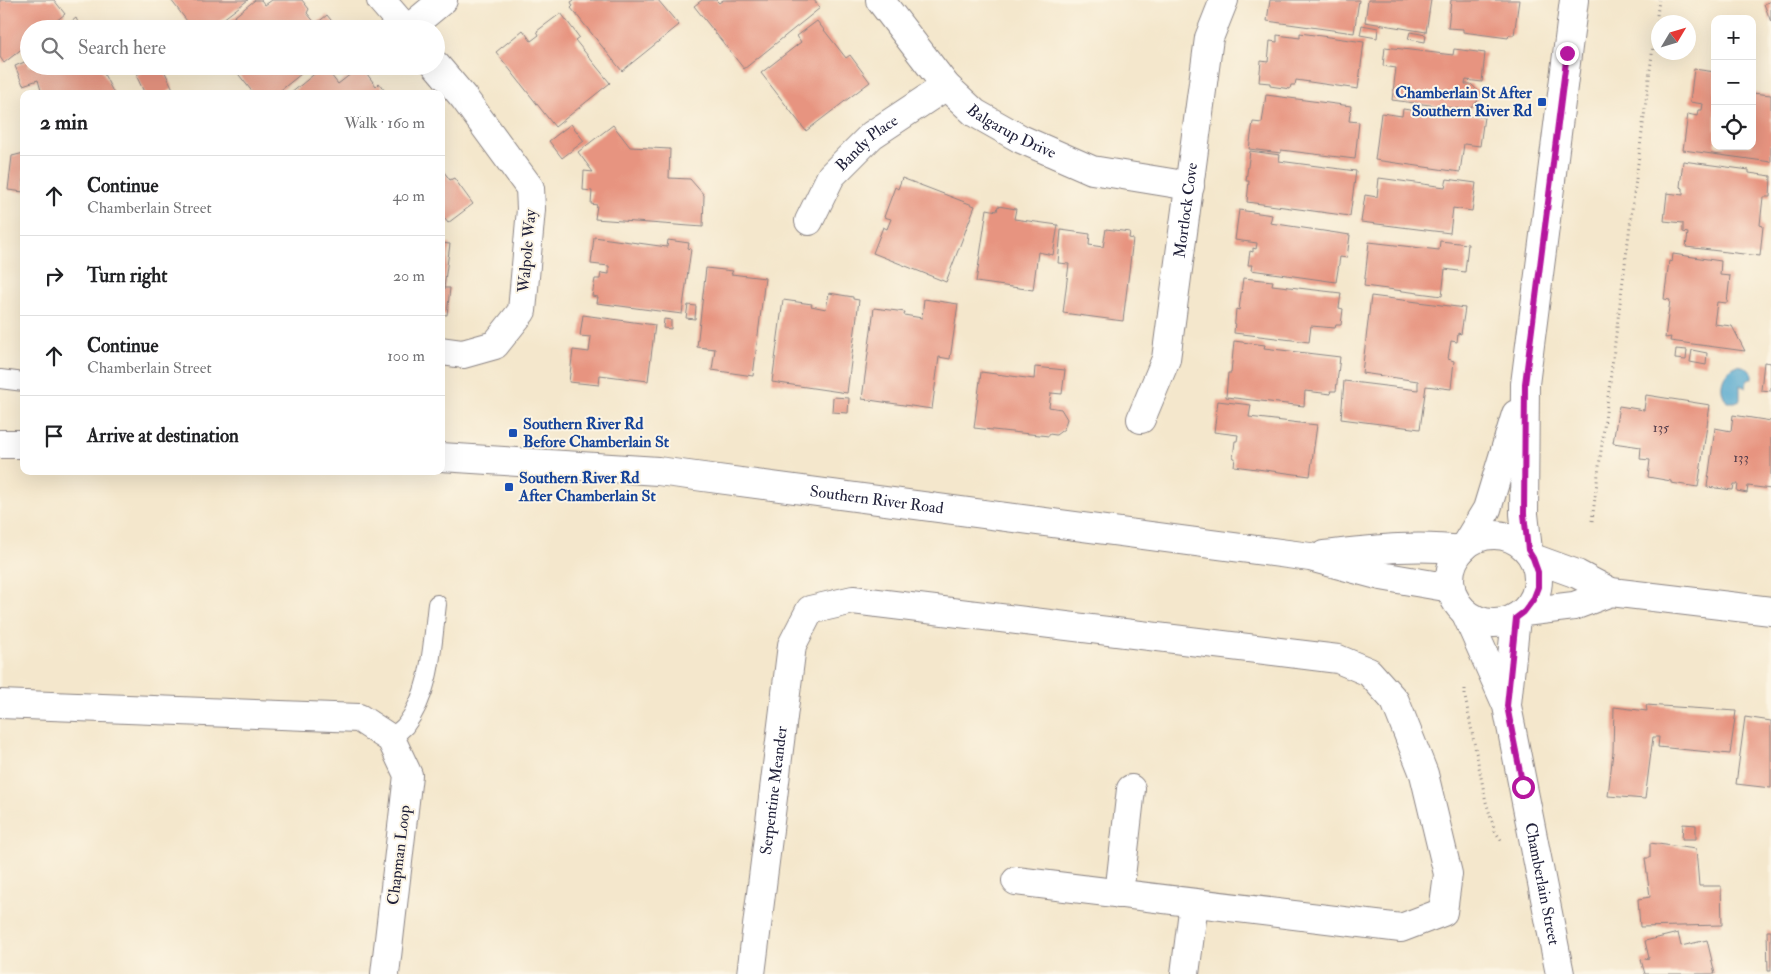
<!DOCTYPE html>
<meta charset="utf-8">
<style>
body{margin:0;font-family:"IM FELL Double Pica",serif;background:#f2f2f2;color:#202124}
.controls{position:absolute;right:15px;top:15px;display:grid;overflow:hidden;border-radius:10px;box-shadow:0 5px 20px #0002}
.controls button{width:45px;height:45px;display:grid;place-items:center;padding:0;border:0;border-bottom:1px solid #e0e0e0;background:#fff;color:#202124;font:25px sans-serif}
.compass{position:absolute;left:1651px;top:15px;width:45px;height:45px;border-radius:50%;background:#fff;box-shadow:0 5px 20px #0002;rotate:52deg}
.stop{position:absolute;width:15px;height:15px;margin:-11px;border:4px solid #b5179e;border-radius:50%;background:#fff}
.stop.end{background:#b5179e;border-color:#fff;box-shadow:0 1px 5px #0008}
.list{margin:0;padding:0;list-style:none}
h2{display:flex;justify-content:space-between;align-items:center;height:65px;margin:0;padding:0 20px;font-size:21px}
h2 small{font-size:16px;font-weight:400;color:#757577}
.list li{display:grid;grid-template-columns:32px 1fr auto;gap:15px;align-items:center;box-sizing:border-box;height:80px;padding:0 20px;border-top:1px solid #e0e0e0}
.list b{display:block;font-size:19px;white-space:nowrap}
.list p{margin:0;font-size:16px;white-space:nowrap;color:#757577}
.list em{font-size:16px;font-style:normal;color:#757577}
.icon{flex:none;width:28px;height:28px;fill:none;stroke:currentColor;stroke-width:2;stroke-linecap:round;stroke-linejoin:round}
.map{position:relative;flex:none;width:1771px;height:974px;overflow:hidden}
.search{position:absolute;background:#fff;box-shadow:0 5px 20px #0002;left:20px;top:20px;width:425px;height:55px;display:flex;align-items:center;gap:12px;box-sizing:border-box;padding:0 18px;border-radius:28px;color:#757577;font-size:19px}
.panel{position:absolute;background:#fff;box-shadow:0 5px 20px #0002;left:20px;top:90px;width:425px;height:385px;border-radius:10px}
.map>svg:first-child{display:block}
.water{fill:#52a7ce;stroke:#3a6484}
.building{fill:#e79480}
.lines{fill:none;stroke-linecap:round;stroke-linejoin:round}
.service-casing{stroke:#8b8484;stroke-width:20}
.minor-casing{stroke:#8b8484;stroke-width:30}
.secondary-casing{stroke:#8b8484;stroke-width:30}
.primary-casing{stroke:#8b8484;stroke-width:30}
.path{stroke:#8b8484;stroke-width:3;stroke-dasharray:1 4;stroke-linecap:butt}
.service{stroke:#fff;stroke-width:18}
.minor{stroke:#fff;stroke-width:28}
.secondary{stroke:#fff;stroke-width:28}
.primary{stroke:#fff;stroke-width:28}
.route{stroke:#b5179e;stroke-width:6}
.transit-dot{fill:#1a4fb4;stroke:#fcf5e5;stroke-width:2}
.labels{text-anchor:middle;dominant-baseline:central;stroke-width:4;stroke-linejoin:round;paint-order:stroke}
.number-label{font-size:14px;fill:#533e4c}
.transit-label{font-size:16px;font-weight:bold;fill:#164399;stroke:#fcf5e5;text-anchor:start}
.street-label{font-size:16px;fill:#22223b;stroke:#fcf5e5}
</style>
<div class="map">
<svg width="1771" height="974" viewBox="0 0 1771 974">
<rect width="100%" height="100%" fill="#fcf5e5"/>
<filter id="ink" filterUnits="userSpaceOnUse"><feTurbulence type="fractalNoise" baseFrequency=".02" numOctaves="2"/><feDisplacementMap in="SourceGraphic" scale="10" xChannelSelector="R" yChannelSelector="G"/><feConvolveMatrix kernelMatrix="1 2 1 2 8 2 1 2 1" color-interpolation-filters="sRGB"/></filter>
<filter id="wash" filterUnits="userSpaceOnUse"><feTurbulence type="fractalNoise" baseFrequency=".0096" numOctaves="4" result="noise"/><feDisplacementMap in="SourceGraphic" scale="20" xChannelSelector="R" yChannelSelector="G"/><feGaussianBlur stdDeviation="1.12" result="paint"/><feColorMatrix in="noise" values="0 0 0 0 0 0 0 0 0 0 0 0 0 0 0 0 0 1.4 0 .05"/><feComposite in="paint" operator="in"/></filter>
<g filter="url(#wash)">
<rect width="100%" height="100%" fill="#f4e7cc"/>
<path class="water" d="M1738,365L1746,367L1752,373V378L1747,381L1746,388L1740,385V400L1735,402H1727C1717,388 1722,371 1738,365Z"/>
<g id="blocks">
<g class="building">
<path d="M0,0H54L65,14L46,29H29V43L4,63L0,57Z"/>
<path d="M171,0H248L210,29H193Z"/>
<path d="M255,0H261L265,5L272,0H302L309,9L307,13L316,24L327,15L338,29H219Z"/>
<path d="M574,0H658L679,25L622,71L571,8L573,6L571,2Z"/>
<path d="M702,0H716L719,3L723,0H814L820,8L744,69L694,6Z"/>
<path d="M1270,0H1359L1354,33L1267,21Z"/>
<path d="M1368,0H1431L1426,32L1365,22Z"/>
<path d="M1451,0H1519L1514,35H1509L1508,38L1463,32V29L1448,28Z"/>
<path d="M1771,1V22L1764,4Z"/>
<path d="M561,13L579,37L575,40L610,83L555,127L496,52L523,30L531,41L539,35L537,31Z"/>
<path d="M76,18L81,29H62Z"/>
<path d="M817,21L846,58L850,55L870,82L806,131L761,73L801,42L797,36Z"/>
<path d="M1362,25L1378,28L1377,38L1360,35Z"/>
<path d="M1410,32L1426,35L1425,42L1408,39Z"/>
<path d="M1300,33L1364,42L1358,89L1296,80L1295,85H1291L1290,89L1270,86V83L1259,82L1261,61L1268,62L1270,41L1277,42V35L1300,38Z"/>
<path d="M1385,47L1453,55L1454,49L1485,53L1482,82L1466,80L1465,84H1471L1479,92L1477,102L1468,110L1392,100L1396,68L1383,66Z"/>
<path d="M29,55V66H100L114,94H42L38,80L23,85L15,66L27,61L26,57Z"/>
<path d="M153,66H162L173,89L163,94H145L136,75Z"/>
<path d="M232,66H311L276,94H254Z"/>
<path d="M324,66L338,84L361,66L376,86L379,83L387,94H290Z"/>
<path d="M1694,69L1715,72V146H1752V93L1771,95V162L1683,150L1688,114L1697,116L1698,110H1702L1703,104L1690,102Z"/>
<path d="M1266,95L1351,106L1349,121L1359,122L1355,159L1281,150V153L1249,149L1253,122L1262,123Z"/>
<path d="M1403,109L1454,116V113L1484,117L1480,146L1464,144L1460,172L1375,160L1381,113L1402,116Z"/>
<path d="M571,124L584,141L562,158L549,141Z"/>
<path d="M613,125L630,147L670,149L669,178L690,179L704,195L703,227L595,219L597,205L591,204L592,191L583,190L584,171L593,172L578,152Z"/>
<path d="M1250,151L1280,155L1279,161L1356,171L1350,216L1247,202L1249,181H1246Z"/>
<path d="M24,153V192L8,190L12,156Z"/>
<path d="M1683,161L1749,170V173L1771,176L1770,197H1763L1760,225L1763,226L1760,256L1686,247L1688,233L1683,232V223L1664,221L1667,193L1683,195V188L1680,187Z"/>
<path d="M441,168L450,180L454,178L473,204L448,223L441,214Z"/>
<path d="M902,178L975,206L946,282L873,253L883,227L887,229L891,219L884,217L895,187L898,189Z"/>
<path d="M1379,178L1445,187L1447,179L1476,183L1472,211L1453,208L1450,233L1361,222L1365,195L1377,197Z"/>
<path d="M998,206L1016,209L1014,219L1058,225L1053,255L1038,252L1033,290L976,282L987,209L997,211Z"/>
<path d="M1239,210L1272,215L1270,223L1350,235L1347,258L1340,257L1336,282L1251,270L1252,265H1248L1250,251L1253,252V248L1256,249L1257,243L1235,240Z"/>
<path d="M1106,229L1130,232L1129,238L1133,239L1123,321L1063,313L1069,264L1058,263L1061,230L1090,234L1089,245L1103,247Z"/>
<path d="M594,237L667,247L668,240L689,243L688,248L691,249L682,314L597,303L598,297L592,296L595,279H600L601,273L609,274V266L591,264Z"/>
<path d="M1440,241L1468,244L1465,272L1445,269L1442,296L1364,286L1369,242L1439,250Z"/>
<path d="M441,243L450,244L444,288H450L447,315L441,314Z"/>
<path d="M1673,254L1721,261L1720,275L1730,276L1727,303L1717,302L1714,324L1732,326L1745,351L1670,341L1671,337L1665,338L1670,300L1664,299L1669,261L1672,262Z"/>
<path d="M706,268L733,271L731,274L765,278L753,376L712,370L715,349L697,347Z"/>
<path d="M1243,278L1273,281L1272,285L1341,293L1339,308L1343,309L1341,325H1336L1335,328L1311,326L1309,342L1234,333L1236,309L1239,310Z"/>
<path d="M829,293L853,297V299L859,300L847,393L772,382L783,300L812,304L811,306L826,309Z"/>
<path d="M1371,296L1465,308L1461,334L1458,333L1457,342L1451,341L1448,359L1454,361L1451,389L1426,386L1420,429L1341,419L1344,381L1418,390V381L1362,373Z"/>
<path d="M924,299L958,304L950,359L939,357L932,409L862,399L874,308L905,312L904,315L922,318Z"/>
<path d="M688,305L696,306L695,319L686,318Z"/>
<path d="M583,315L655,325L648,381L600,375L599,385L569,382L573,350L589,352L591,337L580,336Z"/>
<path d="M664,319L671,320V329L663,328Z"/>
<path d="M1234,341L1265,345L1264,348L1340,357L1336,391H1330L1331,394L1305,391L1304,406L1226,397L1228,373H1231Z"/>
<path d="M1676,349L1687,350L1686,360L1675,359Z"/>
<path d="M1692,350L1707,353L1706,365L1690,362Z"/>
<path d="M1764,362L1771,363V391L1761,390Z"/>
<path d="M1035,367L1065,370L1062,394L1051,393L1049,407L1061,409L1067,419L1064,429L1056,435L1049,434V436L974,428L981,372L1034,379Z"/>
<path d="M1646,395L1710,405L1698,487L1671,483V481L1648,477L1650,460L1640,459L1641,447L1613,443L1619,406L1644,410Z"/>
<path d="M833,397L849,398L848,413L832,412Z"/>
<path d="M1218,401L1251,405L1249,417L1317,425L1310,476L1234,466L1235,458H1233L1235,441H1237L1238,435L1214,432Z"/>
<path d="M1733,415L1771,421V489L1748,486L1747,493L1737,491L1738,484H1734L1733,490L1707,487L1715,428L1731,431Z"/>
<path d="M1646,705L1736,711L1730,754L1658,747L1659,737H1653L1645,799L1608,796L1613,752L1614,707L1647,711Z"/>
<path d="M1745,717L1771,721V788L1736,784Z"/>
<path d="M1683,824L1696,825V839H1682Z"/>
<path d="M1650,843L1696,849L1699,886H1721L1722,925L1640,927L1638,899L1650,897L1645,858H1650Z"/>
<path d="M1767,931H1771V971H1768Z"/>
<path d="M1678,933L1681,946L1707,940L1715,974H1645L1641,960L1649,958L1645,941Z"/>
</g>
</g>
</g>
<g filter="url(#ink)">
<use href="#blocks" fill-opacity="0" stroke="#8b8484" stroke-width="1"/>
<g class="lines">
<g class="service-casing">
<g id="service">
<path d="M0,379L24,382"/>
<path d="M391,739C396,734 401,730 405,726C432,691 432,645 437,604"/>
</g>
</g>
<g class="minor-casing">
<g id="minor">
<path d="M381,0L406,29"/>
<path id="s1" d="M880,0L946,86L975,113L1021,139L1092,170L1190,186"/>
<path d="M408,29L443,0"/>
<path d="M436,65L464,98L530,188L531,209L522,311L495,345L463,354L441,351"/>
<path id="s2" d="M809,221L831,176L872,135L946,86"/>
<path id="s3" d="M1141,419L1166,359L1209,38L1224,0"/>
<path d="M0,704L359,718L391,739L408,775L385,974"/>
<path d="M1119,894L1131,789"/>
<path id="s4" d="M751,974L792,645L810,610L853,600L1338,659L1369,672L1395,701L1424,774L1448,874L1443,912L1401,928L1016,881"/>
<path d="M1185,974L1194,903"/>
</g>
</g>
<g class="secondary-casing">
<g id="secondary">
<path d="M1464,547L1487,509L1516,414"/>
<path d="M1528,550L1524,514L1525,384L1574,0"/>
<path id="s5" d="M1466,614L1507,706L1560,974"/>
<path d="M1507,704L1516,618"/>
</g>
</g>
<g class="primary-casing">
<g id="primary">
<path d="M0,444H24"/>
<path id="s6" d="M441,457L658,471L1310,557L1381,576L1451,588"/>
<circle cx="1494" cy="579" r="44"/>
<path d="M1324,555C1370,550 1414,544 1461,550"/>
<path d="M1533,558L1577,574L1611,592L1771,611"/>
<path d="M1524,612L1574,606L1611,592"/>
</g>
</g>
<g class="path">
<path d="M1592,521L1659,0"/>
<path d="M1465,689V697L1486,802L1495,831L1501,840"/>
</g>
<use href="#service" class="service"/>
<use href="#minor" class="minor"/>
<use href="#secondary" class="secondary"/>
<use href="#primary" class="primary"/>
</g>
</g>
<g class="lines" filter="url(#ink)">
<path class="route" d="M1523,787L1507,706L1516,618L1524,612L1533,600L1538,587V572L1533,558L1528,550L1524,514L1525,384L1567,53"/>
</g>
<g class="transit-dot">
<rect x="1537" y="97" width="10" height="10" rx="2.5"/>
<rect x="508" y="428" width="10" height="10" rx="2.5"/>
<rect x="504" y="482" width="10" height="10" rx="2.5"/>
</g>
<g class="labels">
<g class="number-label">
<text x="1661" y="427">135</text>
<text x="1741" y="457">133</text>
</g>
<g class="transit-label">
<text x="1532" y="93" text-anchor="end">Chamberlain St After<tspan x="1532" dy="18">Southern River Rd</tspan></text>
<text x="523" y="424">Southern River Rd<tspan x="523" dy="18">Before Chamberlain St</tspan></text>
<text x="519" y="478">Southern River Rd<tspan x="519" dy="18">After Chamberlain St</tspan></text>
</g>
<g class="street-label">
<text stroke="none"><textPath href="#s1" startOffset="189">Balgarup Drive</textPath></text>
<text stroke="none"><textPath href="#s2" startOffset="99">Bandy Place</textPath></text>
<text stroke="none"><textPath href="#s3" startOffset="215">Mortlock Cove</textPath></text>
<text transform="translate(527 251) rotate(-85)">Walpole Way</text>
<text stroke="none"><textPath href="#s6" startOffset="438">Southern River Road</textPath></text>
<text stroke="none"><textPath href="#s4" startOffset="185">Serpentine Meander</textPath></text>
<text transform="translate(399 855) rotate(-83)">Chapman Loop</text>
<text stroke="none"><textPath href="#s5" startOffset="282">Chamberlain Street</textPath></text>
</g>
</g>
</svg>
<div class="controls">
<button>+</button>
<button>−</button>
<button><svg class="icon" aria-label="locate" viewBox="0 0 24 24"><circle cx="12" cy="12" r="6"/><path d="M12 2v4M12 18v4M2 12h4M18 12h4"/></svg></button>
</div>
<svg class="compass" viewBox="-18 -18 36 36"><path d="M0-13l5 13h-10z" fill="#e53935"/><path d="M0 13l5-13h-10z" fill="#757577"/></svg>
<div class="stop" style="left:1523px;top:787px"></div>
<div class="stop end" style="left:1567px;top:53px"></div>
<div class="search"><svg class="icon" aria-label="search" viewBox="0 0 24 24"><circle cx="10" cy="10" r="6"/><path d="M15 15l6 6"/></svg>Search here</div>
<section class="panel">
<h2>2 min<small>Walk · 160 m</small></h2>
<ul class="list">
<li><svg class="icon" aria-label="ahead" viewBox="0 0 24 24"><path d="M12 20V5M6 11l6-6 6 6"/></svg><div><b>Continue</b><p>Chamberlain Street</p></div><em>40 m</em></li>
<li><svg class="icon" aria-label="right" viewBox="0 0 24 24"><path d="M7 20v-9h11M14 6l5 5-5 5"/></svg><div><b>Turn right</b></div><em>20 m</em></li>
<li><svg class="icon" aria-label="ahead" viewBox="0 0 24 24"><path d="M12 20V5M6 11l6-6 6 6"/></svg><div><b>Continue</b><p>Chamberlain Street</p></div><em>100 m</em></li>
<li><svg class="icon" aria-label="arrive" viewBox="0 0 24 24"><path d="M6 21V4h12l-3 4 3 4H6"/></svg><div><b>Arrive at destination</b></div></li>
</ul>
</section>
</div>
